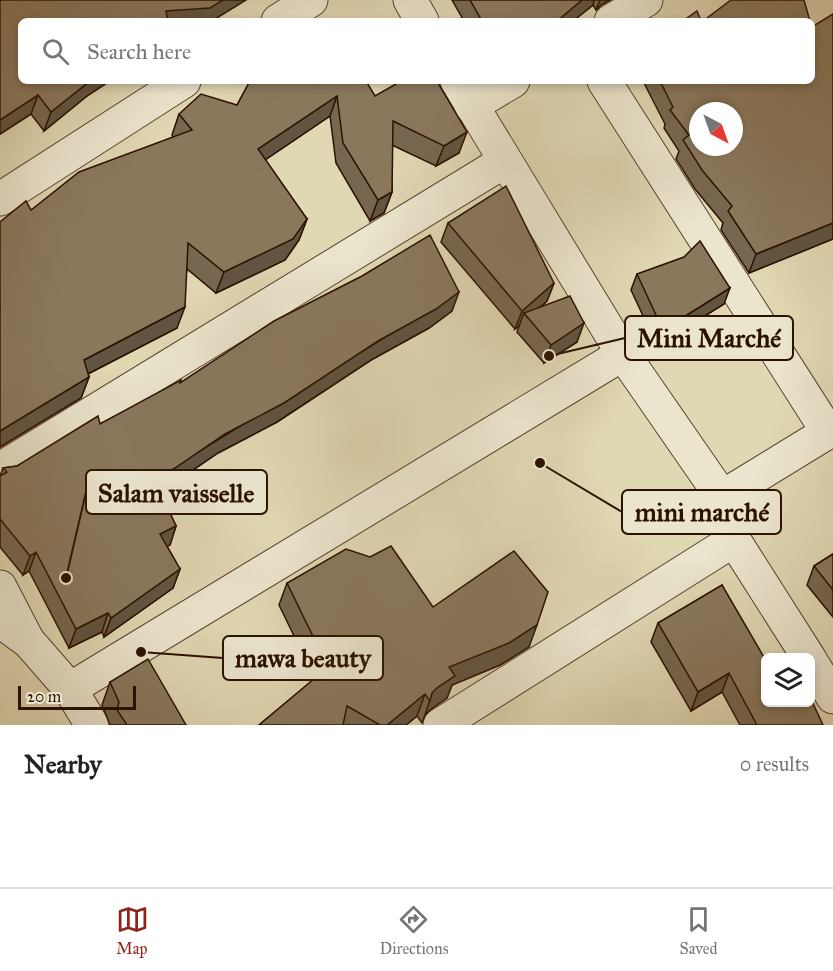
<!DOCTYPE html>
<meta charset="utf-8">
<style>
body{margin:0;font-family:"IM FELL Great Primer",serif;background:#f6f6f6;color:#222}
.controls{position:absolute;right:18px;bottom:18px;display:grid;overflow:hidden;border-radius:9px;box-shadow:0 3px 9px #0003}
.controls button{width:54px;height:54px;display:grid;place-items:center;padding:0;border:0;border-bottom:2px solid #e0e0e0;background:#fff;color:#222;font:30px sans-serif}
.compass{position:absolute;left:689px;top:102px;width:54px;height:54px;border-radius:50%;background:#fff;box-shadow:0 3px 9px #0003;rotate:139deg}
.scale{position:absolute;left:18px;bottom:15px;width:118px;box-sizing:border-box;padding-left:6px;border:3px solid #2c1200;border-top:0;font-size:16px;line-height:21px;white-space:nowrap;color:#2c1200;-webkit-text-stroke:4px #ebe5ce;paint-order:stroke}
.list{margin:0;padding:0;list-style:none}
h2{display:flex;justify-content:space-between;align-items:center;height:78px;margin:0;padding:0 24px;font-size:26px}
h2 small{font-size:20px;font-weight:400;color:#767676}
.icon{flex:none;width:33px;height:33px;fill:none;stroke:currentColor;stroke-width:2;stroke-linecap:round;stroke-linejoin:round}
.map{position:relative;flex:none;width:833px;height:725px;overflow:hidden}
.search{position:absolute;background:#fff;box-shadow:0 3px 9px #0003;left:18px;right:18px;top:18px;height:66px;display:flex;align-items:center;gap:15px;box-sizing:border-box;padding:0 21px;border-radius:9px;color:#767676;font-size:22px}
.sheet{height:162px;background:#fff}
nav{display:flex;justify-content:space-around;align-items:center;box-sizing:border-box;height:84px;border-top:2px solid #e0e0e0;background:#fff;font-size:16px;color:#767676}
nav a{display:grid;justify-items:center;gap:3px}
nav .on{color:#8f2418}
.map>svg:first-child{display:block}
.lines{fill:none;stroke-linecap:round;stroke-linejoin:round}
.street-casing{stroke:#59432d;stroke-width:35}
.street{stroke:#ebe5ce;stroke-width:33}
.wall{fill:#776750;stroke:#2c1200;stroke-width:1.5}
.shaded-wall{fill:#615441;stroke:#2c1200;stroke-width:1.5}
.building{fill:#8a785d;stroke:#2c1200;stroke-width:1.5;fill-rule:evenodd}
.leader{fill:none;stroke:#2c1200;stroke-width:2}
.callout-dot{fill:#2c1200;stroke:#ebe5ce;stroke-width:2}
.callout{fill:#ebe5ce;stroke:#2c1200;stroke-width:2}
.callout-label{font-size:26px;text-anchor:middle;font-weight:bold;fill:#2c1200}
</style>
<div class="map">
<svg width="833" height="725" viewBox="0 0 833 725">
<rect width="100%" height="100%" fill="#e0d7b3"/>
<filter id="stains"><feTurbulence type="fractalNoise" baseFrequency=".00333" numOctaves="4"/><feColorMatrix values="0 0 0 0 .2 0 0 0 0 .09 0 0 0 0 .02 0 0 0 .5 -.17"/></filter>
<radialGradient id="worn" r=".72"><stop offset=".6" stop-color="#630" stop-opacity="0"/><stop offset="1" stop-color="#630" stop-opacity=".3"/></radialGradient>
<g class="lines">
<g class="street-casing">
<g id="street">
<path d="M410,0L422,21"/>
<path d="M278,21L311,0"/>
<path d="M611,21L646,0"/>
<path d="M457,81L623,354L722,497L734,540L809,658"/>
<path d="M604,81L828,432"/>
<path d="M471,106L513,81"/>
<path d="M0,199L184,81"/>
<path d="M0,469L505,161"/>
<path d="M722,497L833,429"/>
<path d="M0,587L27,639"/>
<path d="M0,621L29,642L70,689L92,725"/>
<path d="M810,660L833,697"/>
<path d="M70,689L623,354"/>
<path d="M440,725L734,540"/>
</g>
</g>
<use href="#street" class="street"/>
</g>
<g class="wall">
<path d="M0,0L21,21L87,96L44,131L31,114L0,134Z"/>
<path d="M452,0H610L601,5L596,10L593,5L573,21H464Z"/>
<path d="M250,81L375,96L459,153L436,166L392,145V192L384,213L370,221L336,163L330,116L265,160L307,219L299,240L285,260L216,293L187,269L177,328L88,374L89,377L81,398L0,447V222L31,210L173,137L172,135L179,114L237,105Z"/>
<path d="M643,81H812L833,239L749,273L721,230L723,223L695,189L676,159L679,151L664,128L665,124Z"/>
<path d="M448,223L554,283L547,301L542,306L577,342L544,363L517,332L519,326L515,329L441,242Z"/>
<path d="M637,274L724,304L657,346L631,290Z"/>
<path d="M452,311L429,328L371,360L277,422L218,453L168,487L160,491L176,526L170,545L167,546L180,569L173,588L104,637L102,632L69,648L29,571L23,575L0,547V476L3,468L17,466L100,424L180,383Z"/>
<path d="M833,554V617L807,585L814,566Z"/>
<path d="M287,583L433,607L529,647L500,665L452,685L447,698L430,710L425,715L422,723L417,716L406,725H259L315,679L279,605Z"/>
<path d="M722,585L765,702L823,725H740L722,692L691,711L651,642L658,623Z"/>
<path d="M110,682L186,725H110L102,705Z"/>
</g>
<g class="shaded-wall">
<path d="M223,0H246L212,21H163L166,11Z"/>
<path d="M582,0H594L593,5L573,21H557Z"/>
<path d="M600,0H610L601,5L596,10Z"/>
<path d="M90,81H110L87,96L44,131L51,112Z"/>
<path d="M38,95L31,114L0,134V120Z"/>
<path d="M337,96L330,116L250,170L258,149Z"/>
<path d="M467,132L459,153L436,166L444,146Z"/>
<path d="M392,192L384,213L370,221L378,200Z"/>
<path d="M307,219L299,240L285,260L216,293L224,272Z"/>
<path d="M833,223V239L749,273L756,254Z"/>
<path d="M554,283L547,301L528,318L524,313L519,326L515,329L522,311Z"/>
<path d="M730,288L724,304L657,346L663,330Z"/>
<path d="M459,292L452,311L429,328L371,360L277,422L218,453L168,487L147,497L154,479Z"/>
<path d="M185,307L177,328L76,380L84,360Z"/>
<path d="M584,323L577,342L544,363L551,345Z"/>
<path d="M89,377L81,398L0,447V431Z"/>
<path d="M176,526L170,545L153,553L160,534Z"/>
<path d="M36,552L29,571L23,575L30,556Z"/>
<path d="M180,569L173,588L104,637L111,618Z"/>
<path d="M108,613L102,632L69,648L76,629Z"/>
<path d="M537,625L529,647L500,665L452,685L447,698L430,710L425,715L432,693L449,667Z"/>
<path d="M729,673L722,692L691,711L698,692Z"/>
<path d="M425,694L417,716L406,725H387Z"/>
</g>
<g class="building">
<path d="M0,0H223L210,8L166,11L168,21H21V81H90L51,112L38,95L0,120Z"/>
<path d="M470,0H582L557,21H482Z"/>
<path d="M731,0H804L810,21H703Z"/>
<path d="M697,11L701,21H683Z"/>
<path d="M833,14V223L756,254L728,211L732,206L702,170L683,140L689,135L670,110L673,107L660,81H812V26V27ZM698,111H734V147H698Z"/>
<path d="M250,81H366L375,96L401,81H437L467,132L444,146L393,121L392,192L378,200L343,143L337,96L258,149L307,219L293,239L224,272L188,243L185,307L84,360L89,377L0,431V222L26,201L31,210L79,172L192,130L179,114L201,94L237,105Z"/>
<path d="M506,186L554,283L522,311L448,223Z"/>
<path d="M430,235L459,292L436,309L378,341L284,403L225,434L175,468L154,479L176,526L160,534L180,569L111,618L108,613L76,629L36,552L30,556L0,519V476L7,472L3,468L17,466L98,416L100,424L181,380L180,383L274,321L362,276Z"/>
<path d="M700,241L730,288L663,330L637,274L684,257Z"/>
<path d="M570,296L584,323L551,345L524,313Z"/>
<path d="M391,546L433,607L514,551L548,592L537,625L509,643L449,667L455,676L438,687L432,693L430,701L425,694L387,725H380L347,706L343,725H259L328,667L287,583L346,549L370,557Z"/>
<path d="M833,554V590L814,566Z"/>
<path d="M722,585L765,659V702H810V697L823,725H757L729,673L698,692L658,623Z"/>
<path d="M148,659L186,725H127L117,710L119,702L110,682Z"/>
</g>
<path class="leader" d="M549 356L625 338M66 578L86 492M540 463L622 512M141 652L223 658"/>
<g class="callout-dot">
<circle cx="549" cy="356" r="6"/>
<circle cx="66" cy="578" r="6"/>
<circle cx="540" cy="463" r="6"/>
<circle cx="141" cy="652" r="6"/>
</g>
<g class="callout">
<rect x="625" y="316" width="168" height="44" rx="6"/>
<rect x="86" y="470" width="181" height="44" rx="6"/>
<rect x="622" y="490" width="159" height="44" rx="6"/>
<rect x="223" y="636" width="160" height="44" rx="6"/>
</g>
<g class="callout-label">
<text x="709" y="347">Mini Marché</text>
<text x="176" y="502">Salam vaisselle</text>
<text x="702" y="521">mini marché</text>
<text x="303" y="667">mawa beauty</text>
</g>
<rect width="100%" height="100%" filter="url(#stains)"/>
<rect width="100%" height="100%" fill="url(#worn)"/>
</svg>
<div class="controls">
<button><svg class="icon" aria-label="layers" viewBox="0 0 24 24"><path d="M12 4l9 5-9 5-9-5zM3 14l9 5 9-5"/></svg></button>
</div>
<svg class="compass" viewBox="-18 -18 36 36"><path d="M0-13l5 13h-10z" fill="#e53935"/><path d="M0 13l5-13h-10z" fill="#767676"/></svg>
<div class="scale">20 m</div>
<div class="search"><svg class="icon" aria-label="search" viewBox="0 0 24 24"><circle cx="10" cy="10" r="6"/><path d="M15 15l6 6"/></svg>Search here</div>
</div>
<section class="sheet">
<h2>Nearby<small>0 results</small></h2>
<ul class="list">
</ul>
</section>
<nav>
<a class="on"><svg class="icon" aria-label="map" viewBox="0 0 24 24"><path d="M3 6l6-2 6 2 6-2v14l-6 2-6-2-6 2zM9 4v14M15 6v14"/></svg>Map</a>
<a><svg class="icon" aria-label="directions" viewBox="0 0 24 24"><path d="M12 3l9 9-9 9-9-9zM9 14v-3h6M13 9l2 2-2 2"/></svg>Directions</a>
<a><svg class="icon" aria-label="saved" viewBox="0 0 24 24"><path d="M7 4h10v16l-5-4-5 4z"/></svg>Saved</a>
</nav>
